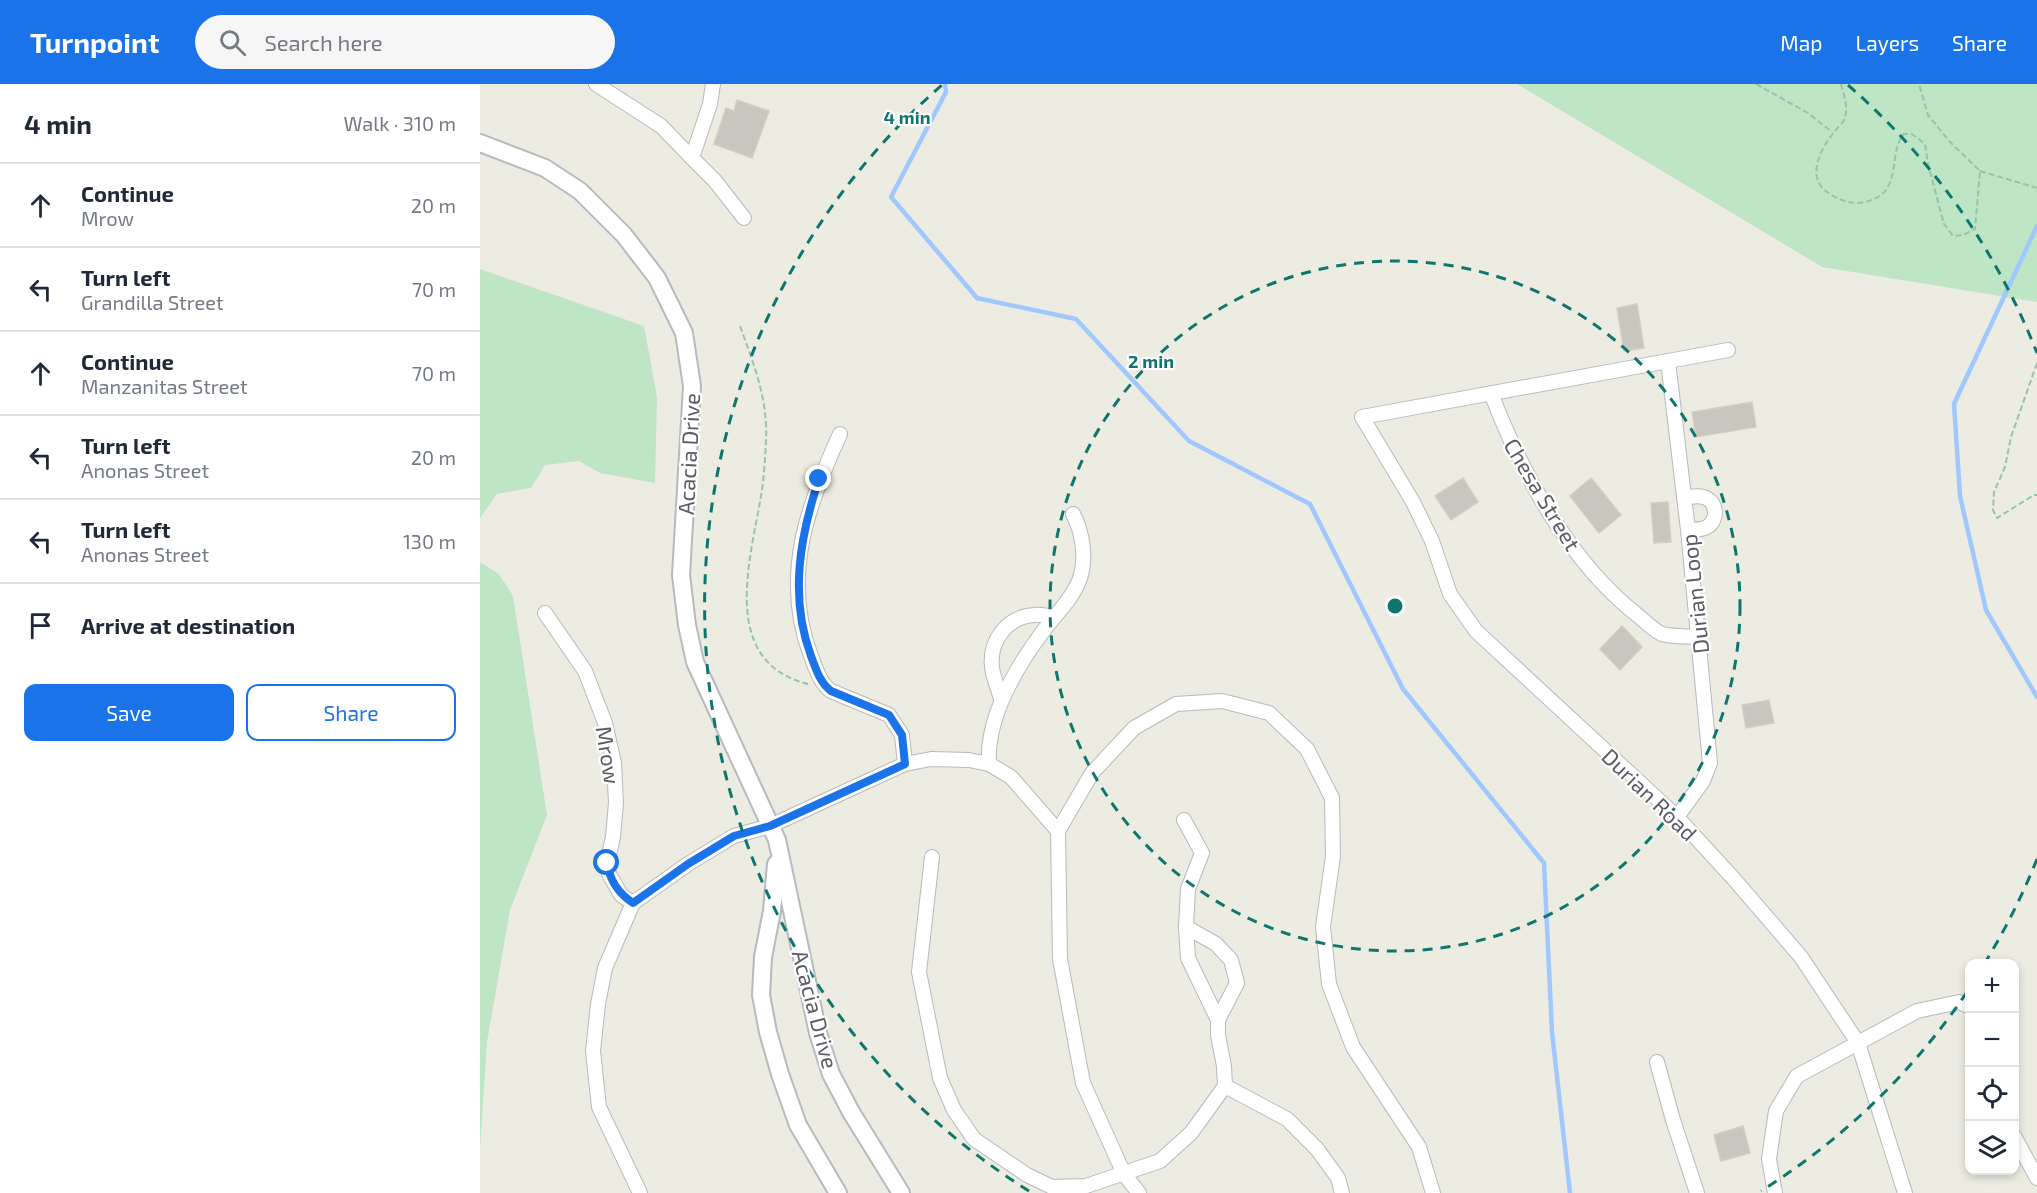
<!DOCTYPE html>
<meta charset="utf-8">
<style>
body{margin:0;font-family:"Exo 2",sans-serif;background:#f6f6f7;color:#1f2937}
.controls{position:absolute;right:18px;bottom:18px;display:grid;overflow:hidden;border-radius:12px;box-shadow:0 3px 9px #0003}
.controls button{width:54px;height:54px;display:grid;place-items:center;padding:0;border:0;border-bottom:2px solid #e0e1e3;background:#fff;color:#1f2937;font:30px sans-serif}
.stop{position:absolute;width:18px;height:18px;margin:-14px;border:4px solid #1a73e8;border-radius:50%;background:#fff}
.stop.end{background:#1a73e8;border-color:#fff;box-shadow:0 2px 6px #0008}
.list{margin:0;padding:0;list-style:none}
h2{display:flex;justify-content:space-between;align-items:center;height:78px;margin:0;padding:0 24px;font-size:26px}
h2 small{font-size:20px;font-weight:400;color:#747a83}
.list li{display:grid;grid-template-columns:39px 1fr auto;gap:18px;align-items:center;box-sizing:border-box;height:84px;padding:0 24px;border-top:2px solid #e0e1e3}
.list b{display:block;font-size:22px;white-space:nowrap}
.list p{margin:0;font-size:20px;white-space:nowrap;color:#747a83}
.list em{font-size:20px;font-style:normal;color:#747a83}
.actions{display:flex;gap:12px;padding:18px 24px}
.actions a{flex:1;padding:14px 0;border:2px solid #1a73e8;border-radius:12px;text-align:center;font-size:21px;color:#1a73e8}
.actions .main{background:#1a73e8;color:#fff}
.icon{flex:none;width:33px;height:33px;fill:none;stroke:currentColor;stroke-width:2;stroke-linecap:round;stroke-linejoin:round}
.map{position:relative;flex:none;width:1557px;height:1109px;overflow:hidden}
header{display:flex;align-items:center;gap:36px;box-sizing:border-box;height:84px;padding:0 30px;background:#1a73e8;color:#fff}
header strong{font-size:28px}
nav{display:flex;gap:33px;margin-inline-start:auto;font-size:21px}
.search{width:420px;height:54px;background:#f6f6f7;display:flex;align-items:center;gap:15px;box-sizing:border-box;padding:0 21px;border-radius:33px;color:#747a83;font-size:22px}
main{display:flex}
aside{flex:1;background:#fff}
.map>svg:first-child{display:block}
.green{fill:#bee5c4}
.lines{fill:none;stroke-linecap:round;stroke-linejoin:round}
.stream{stroke:#a1c8fe;stroke-width:4.5}
.building{fill:#c8c6bf;stroke:#d2cfc0;stroke-width:1.5}
.minor-casing{stroke:#b7b9be;stroke-width:16}
.tertiary-casing{stroke:#b7b9be;stroke-width:20}
.path{stroke:#96c3aa;stroke-width:2;stroke-dasharray:6 3;stroke-linecap:butt}
.minor{stroke:#fff;stroke-width:14}
.tertiary{stroke:#fff;stroke-width:16}
.route{stroke:#1a73e8;stroke-width:8}
.ring{fill:none;stroke:#0f766e;stroke-width:3;stroke-dasharray:10 8}
.labels{text-anchor:middle;dominant-baseline:central;stroke-width:4.5;stroke-linejoin:round;paint-order:stroke}
.street-label{font-size:22px;fill:#5a5d63;stroke:#fff}
.centre{fill:#0f766e;stroke:#fff;stroke-width:3}
.ring-label{font-size:18px;text-anchor:middle;font-weight:bold;fill:#0f766e;stroke:#fff;stroke-width:4.5;stroke-linejoin:round;paint-order:stroke}
</style>
<header>
<strong>Turnpoint</strong>
<div class="search"><svg class="icon" aria-label="search" viewBox="0 0 24 24"><circle cx="10" cy="10" r="6"/><path d="M15 15l6 6"/></svg>Search here</div>
<nav><a>Map</a><a>Layers</a><a>Share</a></nav>
</header>
<main>
<aside>
<h2>4 min<small>Walk · 310 m</small></h2>
<ul class="list">
<li><svg class="icon" aria-label="ahead" viewBox="0 0 24 24"><path d="M12 20V5M6 11l6-6 6 6"/></svg><div><b>Continue</b><p>Mrow</p></div><em>20 m</em></li>
<li><svg class="icon" aria-label="left" viewBox="0 0 24 24"><path d="M17 20v-9H6M10 6l-5 5 5 5"/></svg><div><b>Turn left</b><p>Grandilla Street</p></div><em>70 m</em></li>
<li><svg class="icon" aria-label="ahead" viewBox="0 0 24 24"><path d="M12 20V5M6 11l6-6 6 6"/></svg><div><b>Continue</b><p>Manzanitas Street</p></div><em>70 m</em></li>
<li><svg class="icon" aria-label="left" viewBox="0 0 24 24"><path d="M17 20v-9H6M10 6l-5 5 5 5"/></svg><div><b>Turn left</b><p>Anonas Street</p></div><em>20 m</em></li>
<li><svg class="icon" aria-label="left" viewBox="0 0 24 24"><path d="M17 20v-9H6M10 6l-5 5 5 5"/></svg><div><b>Turn left</b><p>Anonas Street</p></div><em>130 m</em></li>
<li><svg class="icon" aria-label="arrive" viewBox="0 0 24 24"><path d="M6 21V4h12l-3 4 3 4H6"/></svg><div><b>Arrive at destination</b></div></li>
</ul>
<div class="actions"><a class="main">Save</a><a>Share</a></div>
</aside>
<div class="map">
<svg width="1557" height="1109" viewBox="0 0 1557 1109">
<rect width="100%" height="100%" fill="#edece2"/>
<g class="green">
<path d="M1037,0H1557V218L1342,183Z"/>
<path d="M0,185L164,242L177,313L175,399L120,389L99,377L65,381L51,404L17,410L0,434Z"/>
<path d="M0,478L19,490L33,512L67,731L30,826L7,958L0,1063Z"/>
</g>
<g class="lines">
<g class="stream">
<path d="M465,0L466,8L411,113L497,214L596,235L709,357L830,420L923,605L1064,779L1072,948L1090,1109"/>
<path d="M1557,142L1474,320L1480,412L1506,526L1557,613"/>
</g>
</g>
<g class="building">
<path d="M257,16L289,27L272,74L234,60L246,24L254,27Z"/>
<path d="M1157,220L1164,264L1144,267L1137,224Z"/>
<path d="M1272,318L1276,343L1216,353L1212,328Z"/>
<path d="M983,394L998,418L971,436L955,412Z"/>
<path d="M1111,394L1141,431L1119,449L1090,412Z"/>
<path d="M1188,418L1191,458L1174,459L1171,419Z"/>
<path d="M1142,542L1162,563L1140,586L1120,565Z"/>
<path d="M1289,616L1294,639L1266,644L1262,621Z"/>
<path d="M1263,1042L1270,1069L1241,1077L1234,1051Z"/>
</g>
<g class="lines">
<g class="minor-casing">
<g id="minor">
<path d="M116,0L181,42L212,74L230,20L233,0"/>
<path d="M212,74L235,97L264,134"/>
<path d="M1188,277L1248,266"/>
<path d="M1011,309C1041,388 1089,477 1156,530C1164,536 1173,546 1182,550C1192,553 1208,552 1219,553"/>
<path d="M360,350C327,422 301,494 331,572C336,585 340,599 351,607L409,631L422,651L425,680"/>
<path d="M1204,414C1210,413 1217,411 1223,413C1237,416 1239,436 1227,443C1221,446 1214,446 1208,446"/>
<path d="M65,529L105,587L125,639L134,679L136,719L133,753L127,779L129,790L141,811L153,819"/>
<path d="M521,615C518,604 513,593 512,583C509,556 528,532 555,531C561,530 568,532 574,533"/>
<path d="M509,680C506,632 537,582 564,546C576,530 592,515 599,497C607,476 603,449 593,430"/>
<path d="M1197,733L1223,697L1230,679L1208,446L1188,277L882,333L933,418L952,457L970,510L996,547L1197,733L1253,794L1321,873L1378,959L1425,1109"/>
<path d="M578,747L612,689L654,644L696,620L742,617L789,629L827,665L852,714L853,772L843,843L849,900L873,963L939,1063L953,1109"/>
<path d="M452,773L439,888L460,994L474,1026L494,1055L547,1091L572,1103L606,1102L680,1077L711,1049L745,1002L744,982L738,951V936L708,874L706,843L708,805L722,769L704,736"/>
<path d="M706,843L736,860L751,876L757,899L738,936"/>
<path d="M1177,978L1193,1036L1217,1109"/>
<path d="M745,1002L807,1035L837,1065L858,1094L862,1109"/>
<path d="M1534,1052L1557,1094"/>
<path d="M160,1109L119,1023L113,967L118,920L125,884L153,819L208,780L254,752L290,742L425,680L451,675L489,676L509,680L531,693L578,747L580,875L603,999L644,1090L659,1109"/>
<path d="M1295,1109L1289,1075L1296,1027L1317,992L1437,927L1479,918L1490,923"/>
</g>
</g>
<g class="tertiary-casing">
<g id="tertiary">
<path d="M0,59L65,84L100,107L144,151L177,194L204,249L212,302L201,491L207,541L215,578L297,756L338,949L351,990L371,1028L421,1109"/>
<path d="M296,780L292,827L283,873L281,911L288,948L300,990L318,1041L358,1109"/>
</g>
</g>
<g class="path">
<path d="M1276,0L1328,29L1352,48"/>
<path d="M1361,0C1364,11 1369,25 1364,36C1362,40 1357,44 1355,47C1342,63 1325,92 1347,108C1356,114 1366,119 1377,119C1388,118 1399,115 1406,106C1418,89 1411,64 1424,50H1432L1445,60L1448,80L1464,140L1473,152L1483,151L1495,145L1500,87L1470,58L1448,31L1439,0"/>
<path d="M1500,87L1557,104"/>
<path d="M260,242C274,281 288,315 286,357C285,375 284,394 281,412C270,477 239,578 328,600"/>
<path d="M1557,279L1531,353L1525,383L1514,408L1513,426L1517,434L1554,411H1557"/>
</g>
<use href="#minor" class="minor"/>
<use href="#tertiary" class="tertiary"/>
</g>
<g class="lines">
<path class="route" d="M127,779C130,797 138,809 153,819L208,780L254,752L290,742L425,680L422,651L409,631L351,607C340,599 336,585 331,572C309,513 320,452 339,395"/>
</g>
<g class="ring">
<circle cx="915" cy="522" r="345"/>
<path d="M1557 775A690 690 0 0 1 1506 877M1487 908A690 690 0 0 1 1281 1107M549 1107A690 690 0 0 1 462 1M1368 1A690 690 0 0 1 1557 269"/>
</g>
<g class="labels">
<g class="street-label">
<text transform="translate(208 370) rotate(-87)">Acacia Drive</text>
<text transform="translate(1063 410) rotate(59)">Chesa Street</text>
<text transform="translate(1214 510) rotate(-96)">Durian Loop</text>
<text transform="translate(129 671) rotate(81)">Mrow</text>
<text transform="translate(1170 710) rotate(44)">Durian Road</text>
<text transform="translate(336 925) rotate(75)">Acacia Drive</text>
</g>
</g>
<circle cx="915" cy="522" r="9" class="centre"/>
<g class="ring-label">
<text x="427" y="40">4 min</text>
<text x="671" y="284">2 min</text>
</g>
</svg>
<div class="controls">
<button>+</button>
<button>−</button>
<button><svg class="icon" aria-label="locate" viewBox="0 0 24 24"><circle cx="12" cy="12" r="6"/><path d="M12 2v4M12 18v4M2 12h4M18 12h4"/></svg></button>
<button><svg class="icon" aria-label="layers" viewBox="0 0 24 24"><path d="M12 4l9 5-9 5-9-5zM3 14l9 5 9-5"/></svg></button>
</div>
<div class="stop" style="left:127px;top:779px"></div>
<div class="stop end" style="left:339px;top:395px"></div>
</div>
</main>
